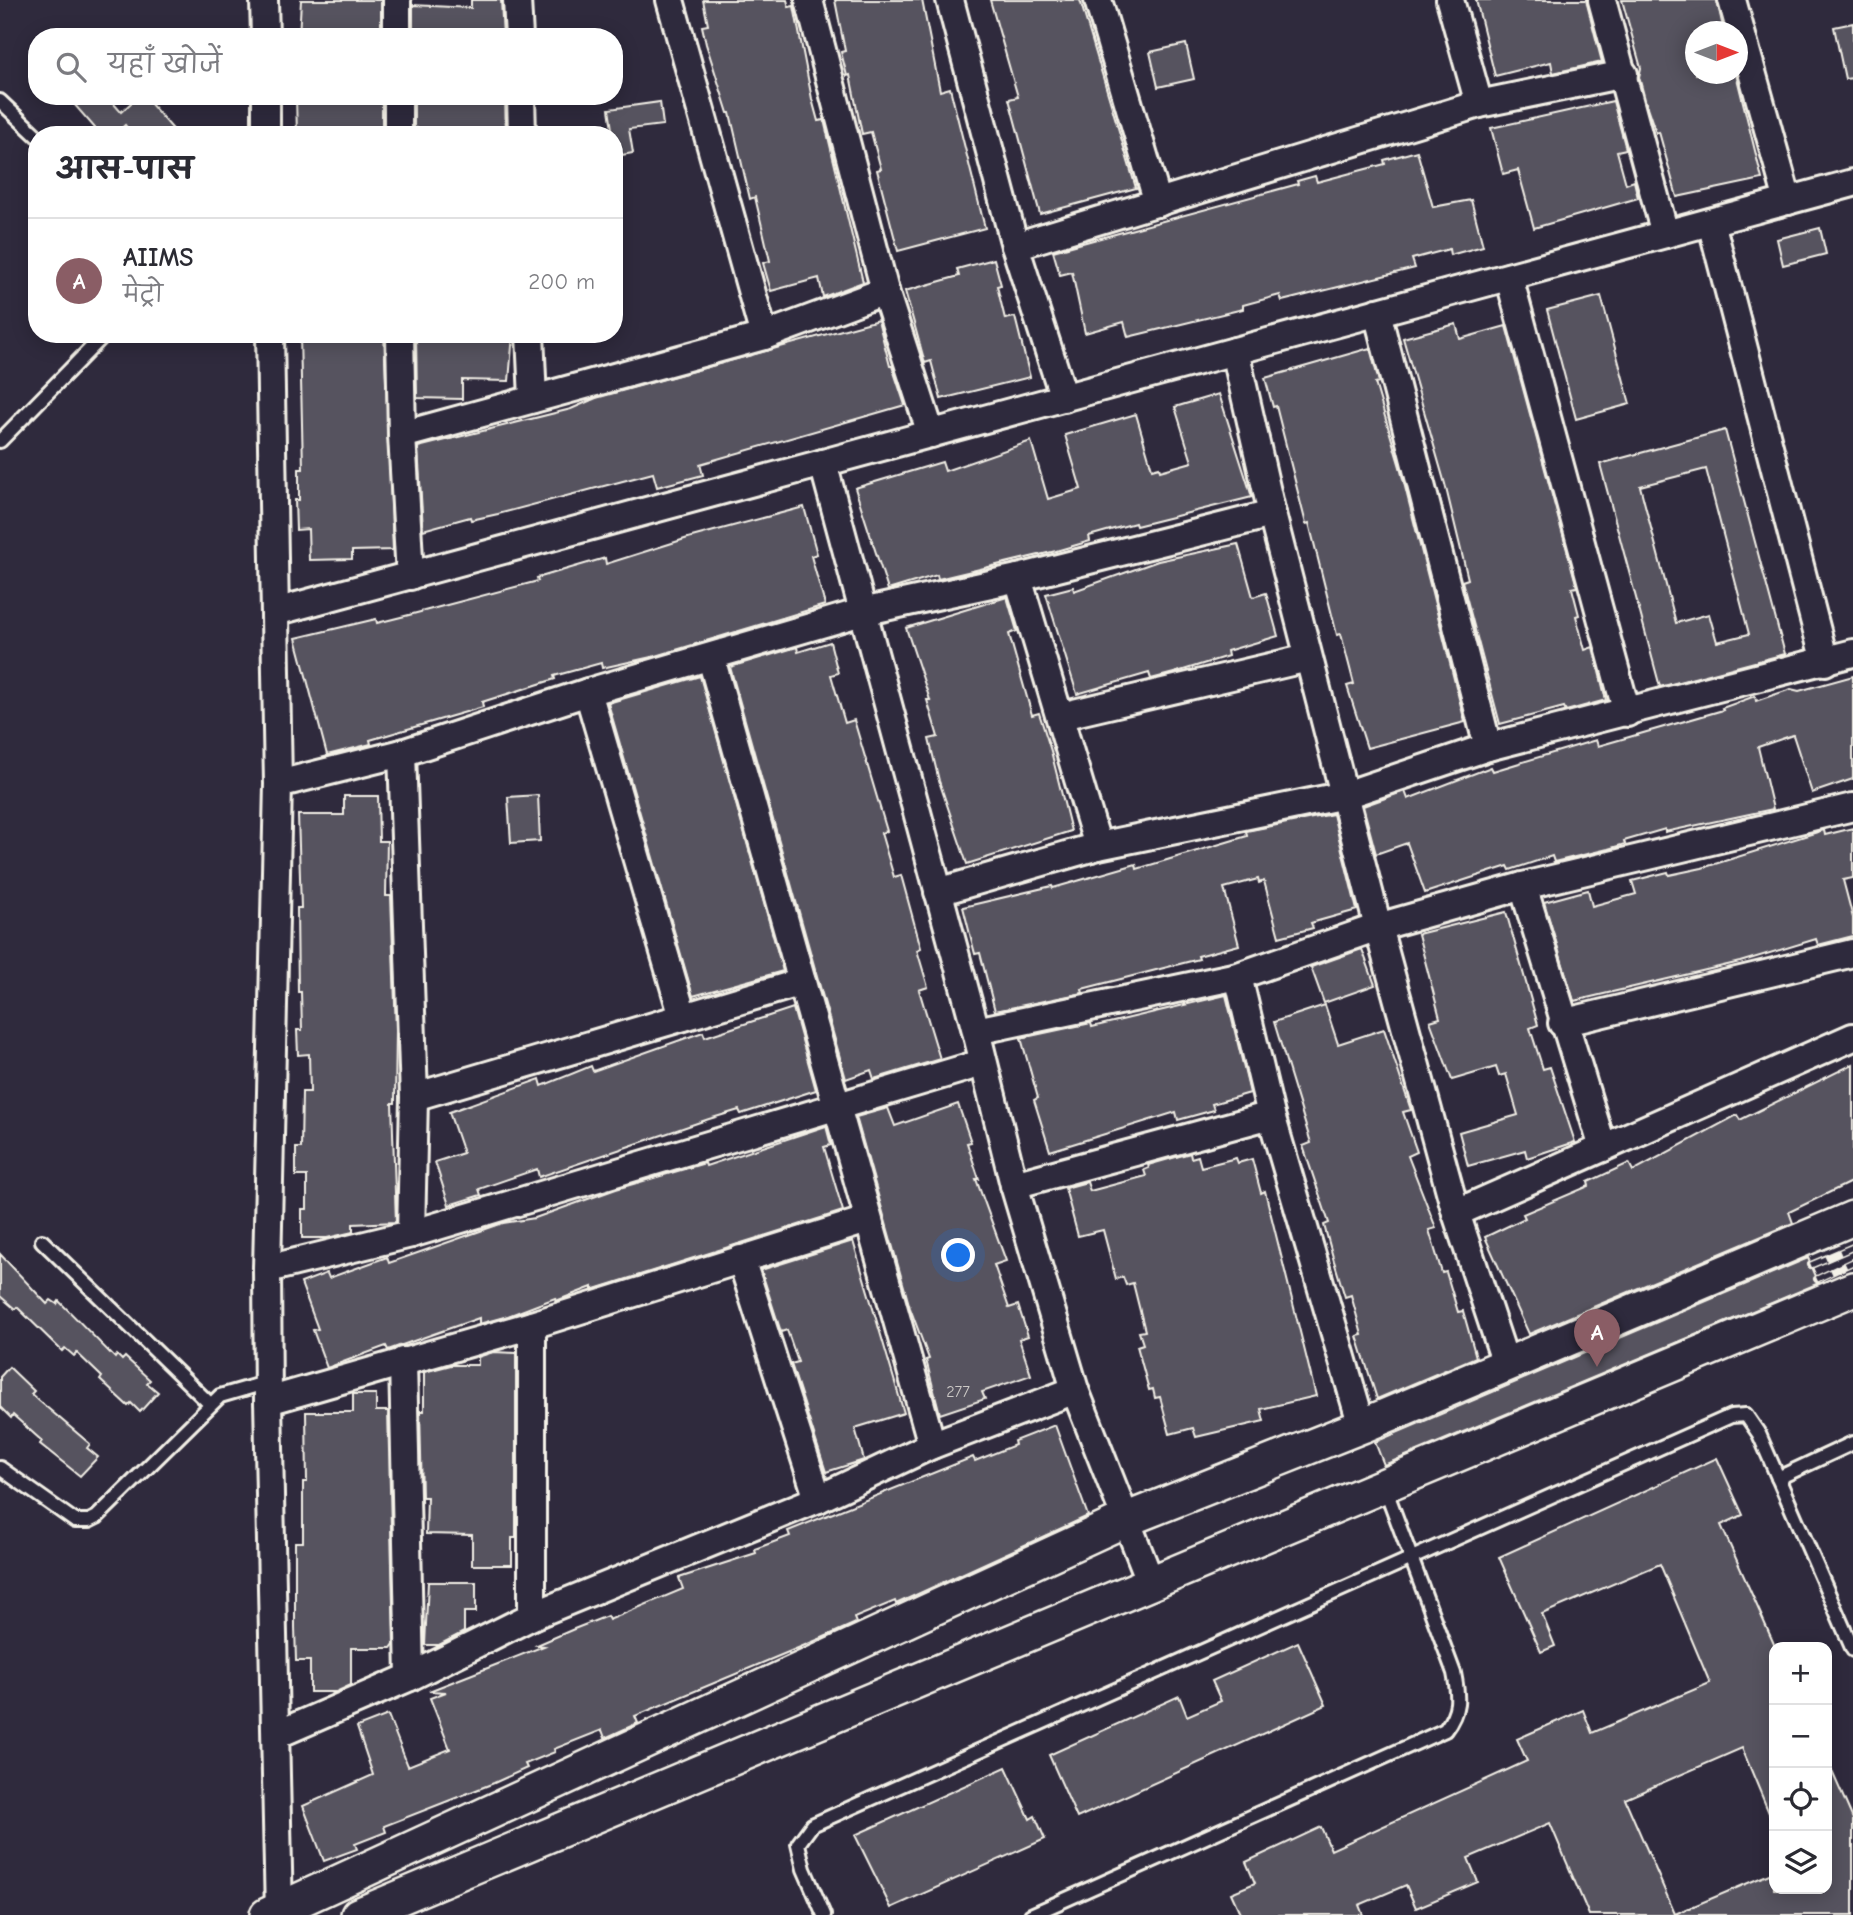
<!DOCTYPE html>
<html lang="hi">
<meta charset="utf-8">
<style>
body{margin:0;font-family:"Comic Neue","Playpen Sans Deva",sans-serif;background:#f7f7f7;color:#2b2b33}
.controls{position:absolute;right:21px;bottom:21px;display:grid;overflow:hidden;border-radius:14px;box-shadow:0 4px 18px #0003}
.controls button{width:63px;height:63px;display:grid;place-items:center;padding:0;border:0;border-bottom:2px solid #e1e1e2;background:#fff;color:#2b2b33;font:35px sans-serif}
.compass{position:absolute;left:1685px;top:21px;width:63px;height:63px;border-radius:50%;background:#fff;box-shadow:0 4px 18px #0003;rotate:90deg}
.you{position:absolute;left:959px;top:1256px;width:24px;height:24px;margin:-18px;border:5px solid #fff;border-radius:50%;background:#1a73e8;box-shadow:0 0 0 10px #1a73e833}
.badge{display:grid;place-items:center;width:46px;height:46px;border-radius:50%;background:#8a5d65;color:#fff;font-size:23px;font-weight:700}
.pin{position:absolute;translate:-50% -58px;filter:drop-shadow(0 2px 4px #0008)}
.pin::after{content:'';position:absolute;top:37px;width:24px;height:21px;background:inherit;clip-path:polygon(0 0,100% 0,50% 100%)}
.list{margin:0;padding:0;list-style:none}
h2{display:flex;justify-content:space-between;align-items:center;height:91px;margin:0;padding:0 28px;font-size:30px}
h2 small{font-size:23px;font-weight:400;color:#7c7c81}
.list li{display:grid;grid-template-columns:46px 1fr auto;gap:21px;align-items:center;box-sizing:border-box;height:126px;padding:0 28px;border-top:2px solid #e1e1e2}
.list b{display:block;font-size:26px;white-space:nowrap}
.list p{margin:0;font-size:23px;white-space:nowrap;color:#7c7c81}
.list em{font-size:23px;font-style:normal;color:#7c7c81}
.icon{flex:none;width:38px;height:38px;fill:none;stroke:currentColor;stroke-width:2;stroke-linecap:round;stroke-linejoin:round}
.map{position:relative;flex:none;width:1853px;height:1915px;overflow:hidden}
.search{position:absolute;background:#fff;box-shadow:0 4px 18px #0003;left:28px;top:28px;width:595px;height:77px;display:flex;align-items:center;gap:18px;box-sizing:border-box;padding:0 24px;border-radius:28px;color:#7c7c81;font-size:26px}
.panel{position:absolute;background:#fff;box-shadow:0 4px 18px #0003;left:28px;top:126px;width:595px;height:217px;border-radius:28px}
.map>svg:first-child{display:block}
.building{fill:#56525f;stroke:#f4f1e8;stroke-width:2;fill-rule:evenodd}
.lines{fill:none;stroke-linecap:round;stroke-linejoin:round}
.service-casing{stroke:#f4f1e8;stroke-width:18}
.minor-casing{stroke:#f4f1e8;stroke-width:32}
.tertiary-casing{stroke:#f4f1e8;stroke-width:38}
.service{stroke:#2f2a3d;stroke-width:12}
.minor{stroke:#2f2a3d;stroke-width:26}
.tertiary{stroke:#2f2a3d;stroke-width:33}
.rail-casing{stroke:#f4f1e8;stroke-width:8}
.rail{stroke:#2f2a3d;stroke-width:5;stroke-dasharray:16;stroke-linecap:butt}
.labels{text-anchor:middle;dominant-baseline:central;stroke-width:6;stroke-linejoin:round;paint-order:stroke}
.number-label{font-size:16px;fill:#ccc9c6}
</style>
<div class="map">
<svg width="1853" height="1915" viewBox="0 0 1853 1915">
<rect width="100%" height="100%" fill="#2f2a3d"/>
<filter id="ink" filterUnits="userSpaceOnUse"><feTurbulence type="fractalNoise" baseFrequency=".0143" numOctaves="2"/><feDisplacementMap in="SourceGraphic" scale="14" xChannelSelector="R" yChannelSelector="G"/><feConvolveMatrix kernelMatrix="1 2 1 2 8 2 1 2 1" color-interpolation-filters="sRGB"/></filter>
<g filter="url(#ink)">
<g class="building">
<path d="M301,0H381V37H299Z"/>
<path d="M471,0H501L503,37L413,33V5L471,8Z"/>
<path d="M703,0H787L789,7L794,6L812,99L818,121L824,120L863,282L823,297L819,278L771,291L763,263L770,261L764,235L755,197L750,199L730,113H728L706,44L702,26L708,25Z"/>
<path d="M835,0H922L940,91L950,88L985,228L898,251L877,170L881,169L871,132L862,134L850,75L847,76L841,52L845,51Z"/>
<path d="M990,0H1080L1136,188L1040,214L1009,99L1018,97Z"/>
<path d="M1476,0H1586L1602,62L1553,73L1551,62L1495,76Z"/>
<path d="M1622,0H1717L1724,32H1696V74H1736L1762,179L1677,197L1659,132L1656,133L1647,107L1639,77L1641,68Z"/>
<path d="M1853,23V78L1845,79L1834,27Z"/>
<path d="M1186,44L1194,79L1158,87L1150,52Z"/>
<path d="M67,96H107L121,112L139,96H144L178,135H133L125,125L114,135H101Z"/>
<path d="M296,96H382V135H297Z"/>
<path d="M469,96H505L506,135H418V128H414V99L469,100Z"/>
<path d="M1613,101L1626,149L1617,151L1626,184L1634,181L1638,198L1534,228L1518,170L1503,174L1491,128Z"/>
<path d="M660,102L663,125L629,129L633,153L616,156L609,109Z"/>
<path d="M1417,151L1433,207L1471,200L1483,246L1450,255L1449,249L1412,259L1415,268L1282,301L1280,295L1243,305V309L1128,337L1124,322L1085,333L1072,272L1060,275L1053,251L1298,184L1297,181L1315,176L1317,182L1385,164L1384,160Z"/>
<path d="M1820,228L1826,254L1783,265L1777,239Z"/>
<path d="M994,259L1001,285L997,286L1005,319L1015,317L1030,377L941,399L931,361L925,363L905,291L959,276L957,269Z"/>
<path d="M1601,296L1630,404L1576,419L1547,310Z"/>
<path d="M878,320L890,366H892L905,405L700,464L703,475L657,487L653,473L498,514L471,520L470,517L423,530L418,447L571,409L596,398Z"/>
<path d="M1456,324L1460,339L1506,326L1577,587L1572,588L1579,615L1576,616L1585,650L1593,647L1606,700L1566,711L1564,707L1500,724L1462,581L1468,579L1445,484L1403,338Z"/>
<path d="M300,334H384L393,550L352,551V559L309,560L308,529L296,530L295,500H299V469H303Z"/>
<path d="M416,334H513L509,381L462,380V399L417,398Z"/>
<path d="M1370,348L1379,382L1375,383L1400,467L1465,722L1367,748L1347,686L1354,684L1341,634L1337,635L1309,523L1306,524L1276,406L1273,407L1265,378Z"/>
<path d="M1219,394L1252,497L1136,526L1135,523L1089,536L1090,541L1056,551L938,579L937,575L888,590L855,488L942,462L945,471L1031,441L1048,499L1081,489L1065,435L1136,414L1152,469L1159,467L1160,471L1192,462L1175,407Z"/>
<path d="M1725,430L1785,654L1660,687L1600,464ZM1706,469L1749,634L1717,642L1709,614L1676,623L1640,486Z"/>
<path d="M804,507L817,554L811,556L825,605L656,656L602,668L601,663L554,676L555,679L482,702L483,707L370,740L371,744L327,755L296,638L376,619L377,623L409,615L538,581L537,578L605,558L606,564L688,538Z"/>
<path d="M1238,544L1253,597L1266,593L1278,636L1227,651L1228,656L1174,673L1151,679L1149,673L1077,694L1046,594L1073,587L1074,591L1158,561Z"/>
<path d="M1007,597L1017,631L1009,634L1032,715L1039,713L1051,751L1071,831L967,864L939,781L929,739L938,737L927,700H930L906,628Z"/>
<path d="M830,642L838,673L831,675L845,723L854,720L887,831L881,833L894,877L901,875L921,948L917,950L928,987L919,990L940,1059L874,1079L871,1070L846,1079L730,667L797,647L798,652Z"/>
<path d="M700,676L783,971L693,996L608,703Z"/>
<path d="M1853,676V779L1812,793L1793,735L1758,747L1773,809L1665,832V829L1624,841L1625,844L1608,849L1554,862L1552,856L1510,870L1508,866L1425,893L1407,843L1376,854L1363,806L1405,791L1408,799L1491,767L1493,771L1596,740L1598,746L1723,710L1722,708L1755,696L1756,701L1791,689L1799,691Z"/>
<path d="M538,795L540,841L511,843L508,797Z"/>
<path d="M344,796H378L379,841H387L386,896H391L396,1030L395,1103H392L396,1222L353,1224V1232L327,1238H302V1209H307V1176H296V1148H301L302,1092H310L309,1054L298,1055L297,1030H302L301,992H298L297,908H301L298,815H344Z"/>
<path d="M1333,814L1357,910L1311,923L1313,928L1279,937L1264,881L1259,883L1258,879L1224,888L1239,945L1198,956L1199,959L1082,989L1083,993L995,1011L980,953L975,954L963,907L1052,886L1053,888L1136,864L1137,869L1247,836L1246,831Z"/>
<path d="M1853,828V878L1843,880L1853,918V936L1818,945L1816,939L1740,962L1574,1001L1544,902L1588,890L1592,906L1636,894L1632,881L1668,872L1669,875L1702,868L1824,830L1825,835Z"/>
<path d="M1506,912L1538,1025L1530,1028L1543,1069L1550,1067L1575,1142L1527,1158L1525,1150L1468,1166L1459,1132L1518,1115L1506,1074L1499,1076L1496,1067L1452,1080L1430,1021L1440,1018L1418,934Z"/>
<path d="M1362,949L1375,985L1324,1003L1311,967Z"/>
<path d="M1226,995L1250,1093L1212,1104L1214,1110L1178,1120L1176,1112L1050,1151L1034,1100L1038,1098L1021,1038L1091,1023L1092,1027Z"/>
<path d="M1325,1005L1338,1044L1384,1029L1411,1110L1403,1112L1417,1152L1408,1156L1436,1228L1429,1230L1442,1273L1446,1272L1458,1312L1463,1311L1476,1357L1377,1399L1357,1336L1362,1335L1351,1295L1345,1297L1334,1261L1324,1225L1329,1223L1303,1146L1311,1143L1274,1022Z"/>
<path d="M793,1008L816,1090L741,1114L739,1110L709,1119L539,1177L537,1169L479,1189L481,1195L449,1205L435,1162L463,1153L449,1112L540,1079L542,1086L591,1066L593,1071L703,1032L705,1037Z"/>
<path d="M1853,1064V1181L1789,1212L1793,1223L1529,1334L1485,1237L1525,1218L1523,1214L1589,1186L1588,1182L1629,1163L1633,1171L1737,1115L1740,1120Z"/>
<path d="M958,1104L971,1142L967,1143L979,1179H976L1006,1261L994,1265L1009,1308L1018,1305L1028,1336L1019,1339L1031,1375L982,1392L985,1399L940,1414L926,1360L929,1359L910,1308L856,1117L888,1108L895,1126Z"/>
<path d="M826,1126L831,1145L824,1147L843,1211L592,1290V1287L556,1301L555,1298L508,1316L479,1324V1318L388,1350L386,1346L327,1368L313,1330L318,1329L301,1283L327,1273L329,1278L387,1257L389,1263L503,1223L535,1218L616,1189L705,1163L706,1166Z"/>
<path d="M1190,1153L1191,1158L1198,1156L1201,1167L1236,1158L1238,1163L1252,1159L1261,1193L1265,1191L1316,1396L1261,1409L1264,1421L1196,1437L1193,1428L1170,1434L1160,1397L1155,1398L1153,1389L1149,1390L1137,1346L1143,1344L1139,1332L1145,1331L1133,1283L1126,1285L1123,1277L1116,1279L1103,1230L1078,1236L1065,1188L1087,1182L1090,1191L1146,1176L1144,1170L1149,1168L1148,1165Z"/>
<path d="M853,1241L904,1413L855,1428L864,1460L826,1472L791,1364L798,1362L787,1330L781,1332L761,1270Z"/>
<path d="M0,1254L47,1304L51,1300L57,1304L59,1301L115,1358L117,1355L122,1360L125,1357L150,1380L147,1383L158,1392L140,1412L131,1403L128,1406L100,1380L102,1377L77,1353L74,1356L65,1348L62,1351L17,1307L15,1309L0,1296Z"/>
<path d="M1808,1258L1819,1283L1384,1465L1375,1442Z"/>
<path d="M493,1352L516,1353V1538H512V1565H472V1535L426,1534L427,1497H422L420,1411H424V1372L451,1365H478V1357Z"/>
<path d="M9,1367L34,1391L31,1394L90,1444L87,1448L98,1457L80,1476L40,1444L42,1441L13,1415L11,1418L0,1407V1377Z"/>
<path d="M353,1394H376V1411H388L394,1644L391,1648H351V1685L336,1692H310V1661H296L295,1627V1542H303V1482H307L306,1412H353Z"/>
<path d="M1055,1425L1088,1516L896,1604L895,1601L854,1618L856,1623L822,1638L635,1716L638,1723L605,1738L602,1730L554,1749L555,1752L525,1764L527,1768L494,1783L384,1826L386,1832L355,1844L357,1849L324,1861L303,1806L373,1775L357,1727L388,1715L408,1766L450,1749L430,1698L446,1692L429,1691L544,1646L537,1645L574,1629L607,1616L609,1620L683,1589L679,1578L756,1553L755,1549L790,1536L788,1531L973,1457L975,1461L1015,1445L1014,1441Z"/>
<path d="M1717,1458L1743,1515L1721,1525L1774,1644V1825L1742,1748L1625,1799L1675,1914L1774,1872V1889H1827V1760L1853,1819V1915H1589L1550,1823L1468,1858L1478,1882L1416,1908L1406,1885L1359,1905L1363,1915H1241L1231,1893L1255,1883L1246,1862L1321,1827L1331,1850L1527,1761L1517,1739L1583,1710L1592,1733L1710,1683L1660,1564L1542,1614L1555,1646L1541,1652L1499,1557Z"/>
<path d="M428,1582H476V1612H464V1632L439,1645H425Z"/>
<path d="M1298,1642L1326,1705L1077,1818L1049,1755L1179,1696L1187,1716L1221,1701L1212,1681Z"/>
<path d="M1006,1767L1030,1819L1035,1816L1045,1839L891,1908L855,1835Z"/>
</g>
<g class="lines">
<g class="service-casing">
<g id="service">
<path d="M0,101L37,136"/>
<path d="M0,441L105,334"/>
<path d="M42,1241L210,1404"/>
<path d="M0,1468L75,1521H89L97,1517L220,1396L268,1382"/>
<path d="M1778,1478L1853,1443"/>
<path d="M824,1915L804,1869L798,1844L812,1825L1731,1416L1746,1415L1759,1434L1853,1650"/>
<path d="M1031,1915L1445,1730C1460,1710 1459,1698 1454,1673L1384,1485"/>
</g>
</g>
<g class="minor-casing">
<g id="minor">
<path d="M264,0L265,37"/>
<path d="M397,0V37"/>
<path d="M517,0L519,37"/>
<path d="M670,0L764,336"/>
<path d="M809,0L885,291L931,434"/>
<path d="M950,0L1015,246L1064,398"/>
<path d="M1098,0L1158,203"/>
<path d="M1450,0L1479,104"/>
<path d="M1602,0L1665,234"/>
<path d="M1732,0L1788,201"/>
<path d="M266,96V135"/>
<path d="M398,96V135"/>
<path d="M521,96L522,135"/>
<path d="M1711,222L1825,662"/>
<path d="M1015,246L1479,104L1624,74"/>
<path d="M1509,277L1627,713"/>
<path d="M1377,312L1488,747"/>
<path d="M270,334L278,784L267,1269L268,1401L279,1915"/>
<path d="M400,334L402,435L410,576"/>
<path d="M530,334L533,399"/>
<path d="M1235,351L1272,514L1378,927L1456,1213L1506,1364"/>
<path d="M402,435L764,336L885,291"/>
<path d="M823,463L976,1031L1014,1185L1075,1390L1151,1583"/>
<path d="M1018,578L1098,846"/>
<path d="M275,612L1853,183"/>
<path d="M711,658L932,1445"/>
<path d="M588,692L683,1017"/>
<path d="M1061,716L1308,658"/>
<path d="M402,753L414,1097L411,1234"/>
<path d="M278,784L402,753L588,692L862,612L1018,578L1272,514"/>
<path d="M1523,886L1603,1148"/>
<path d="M938,892L1098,846L1345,795L1488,747L1853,653"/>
<path d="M1238,976L1271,1115L1362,1426"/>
<path d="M1562,1023L1853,953"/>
<path d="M976,1031L1238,976L1378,927L1523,886L1853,807"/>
<path d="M414,1097L802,982"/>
<path d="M1014,1185L1271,1115"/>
<path d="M1456,1213L1853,1037"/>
<path d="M741,1259L818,1499"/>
<path d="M267,1269L411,1234L982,1063"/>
<path d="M532,1325V1616"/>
<path d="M403,1361L410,1677"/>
<path d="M268,1401L532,1325L867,1220"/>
<path d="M276,1735L410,1677L532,1616L818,1499L932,1445L1075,1390"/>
</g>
</g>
<g class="tertiary-casing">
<g id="tertiary">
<path d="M267,1915L1125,1520L1362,1426L1853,1218"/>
<path d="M358,1915L1853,1289"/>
</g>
</g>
<use href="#service" class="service"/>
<use href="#minor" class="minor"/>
<use href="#tertiary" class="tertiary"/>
<g class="rail-casing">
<g id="rail">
<path d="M1811,1265L1853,1247"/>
<path d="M1817,1279L1853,1262"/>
</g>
</g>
<use href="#rail" class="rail"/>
</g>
</g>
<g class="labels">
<g class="number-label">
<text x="958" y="1392">277</text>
</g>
</g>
</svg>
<div class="controls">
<button>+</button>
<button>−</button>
<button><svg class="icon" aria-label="locate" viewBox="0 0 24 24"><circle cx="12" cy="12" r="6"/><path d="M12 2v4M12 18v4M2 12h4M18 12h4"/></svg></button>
<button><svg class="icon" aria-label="layers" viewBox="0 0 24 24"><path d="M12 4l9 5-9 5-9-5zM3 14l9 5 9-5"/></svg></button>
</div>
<svg class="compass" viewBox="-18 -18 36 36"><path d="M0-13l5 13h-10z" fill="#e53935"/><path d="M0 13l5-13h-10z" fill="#7c7c81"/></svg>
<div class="you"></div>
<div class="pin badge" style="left:1597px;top:1367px">A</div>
<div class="search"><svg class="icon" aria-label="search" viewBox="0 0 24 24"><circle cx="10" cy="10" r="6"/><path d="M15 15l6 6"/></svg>यहाँ खोजें</div>
<section class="panel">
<h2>आस-पास<small></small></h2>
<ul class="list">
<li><span class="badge">A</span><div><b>AIIMS</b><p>मेट्रो</p></div><em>200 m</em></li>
</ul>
</section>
</div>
